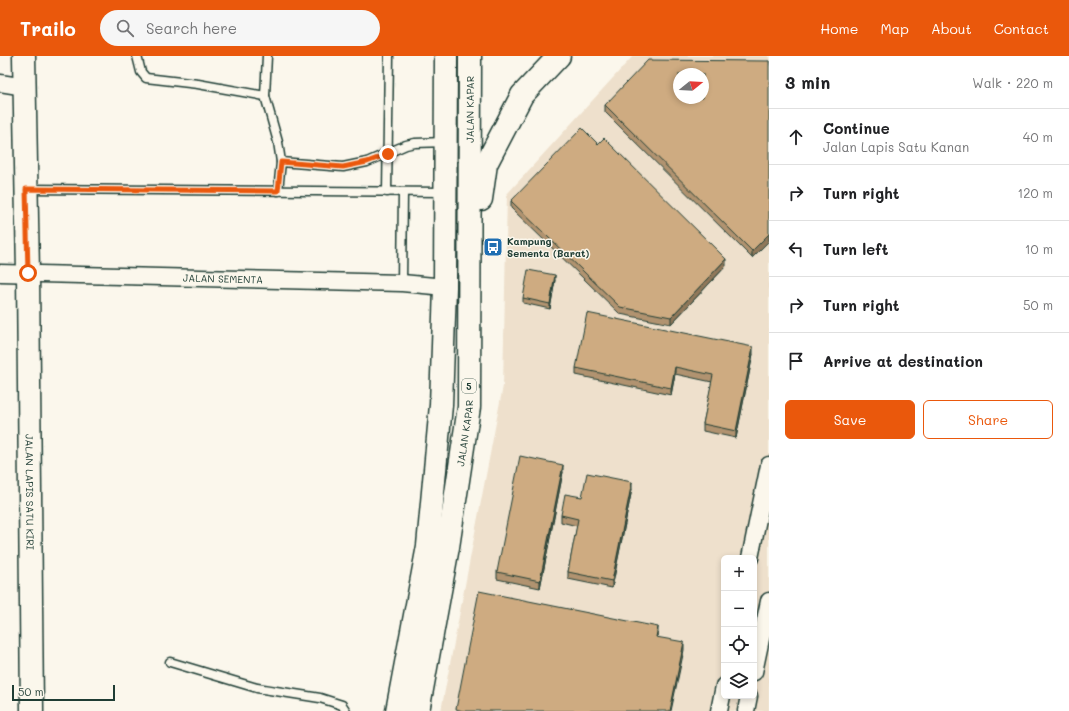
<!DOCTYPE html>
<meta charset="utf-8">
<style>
body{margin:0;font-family:Mali,sans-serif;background:#f6f6f6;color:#202124}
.controls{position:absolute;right:12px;bottom:12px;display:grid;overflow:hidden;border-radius:6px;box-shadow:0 2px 6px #0003}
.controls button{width:36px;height:36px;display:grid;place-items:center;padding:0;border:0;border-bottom:1px solid #e0e0e0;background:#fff;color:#202124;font:20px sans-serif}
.compass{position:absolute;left:673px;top:12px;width:36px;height:36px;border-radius:50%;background:#fff;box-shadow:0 2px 6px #0003;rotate:72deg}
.scale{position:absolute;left:12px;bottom:10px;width:103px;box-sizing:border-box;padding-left:4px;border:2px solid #1f3d34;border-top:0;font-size:11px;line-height:14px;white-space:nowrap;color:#1f3d34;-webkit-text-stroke:3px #fbf7ec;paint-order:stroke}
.stop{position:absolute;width:12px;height:12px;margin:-9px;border:3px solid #ea580c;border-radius:50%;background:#fff}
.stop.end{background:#ea580c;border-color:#fff;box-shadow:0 1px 4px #0008}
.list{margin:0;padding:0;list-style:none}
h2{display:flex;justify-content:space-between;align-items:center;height:52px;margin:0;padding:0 16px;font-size:17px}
h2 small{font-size:13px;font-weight:400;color:#757577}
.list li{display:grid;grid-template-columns:26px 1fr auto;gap:12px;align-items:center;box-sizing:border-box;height:56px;padding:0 16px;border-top:1px solid #e0e0e0}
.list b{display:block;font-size:15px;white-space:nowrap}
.list p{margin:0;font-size:13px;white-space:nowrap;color:#757577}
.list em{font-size:13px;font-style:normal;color:#757577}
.actions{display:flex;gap:8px;padding:12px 16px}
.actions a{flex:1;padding:9px 0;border:1px solid #ea580c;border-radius:6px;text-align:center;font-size:14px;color:#ea580c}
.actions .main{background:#ea580c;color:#fff}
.icon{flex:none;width:22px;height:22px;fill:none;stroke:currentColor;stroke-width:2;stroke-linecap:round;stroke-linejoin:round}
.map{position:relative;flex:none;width:769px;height:655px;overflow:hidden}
header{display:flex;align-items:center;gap:24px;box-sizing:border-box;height:56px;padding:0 20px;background:#ea580c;color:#fff}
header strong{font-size:19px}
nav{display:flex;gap:22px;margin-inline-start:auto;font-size:14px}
.search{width:280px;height:36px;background:#f6f6f6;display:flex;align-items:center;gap:10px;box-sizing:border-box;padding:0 14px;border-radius:22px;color:#757577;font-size:15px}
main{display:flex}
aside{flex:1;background:#fff}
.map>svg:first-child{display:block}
.built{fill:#eee0cc;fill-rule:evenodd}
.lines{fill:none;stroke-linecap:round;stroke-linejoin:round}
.lane-casing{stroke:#1f3d34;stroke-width:11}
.street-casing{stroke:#1f3d34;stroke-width:19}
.secondary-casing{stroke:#1f3d34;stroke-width:25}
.highway-casing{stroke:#1f3d34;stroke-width:25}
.lane{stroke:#fbf7ec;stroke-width:8}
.street{stroke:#fbf7ec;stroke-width:16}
.secondary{stroke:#fbf7ec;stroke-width:22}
.highway{stroke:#fbf7ec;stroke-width:22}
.wall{fill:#b1936f;stroke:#1f3d34}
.shaded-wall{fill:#90785a;stroke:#1f3d34}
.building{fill:#ceab81;stroke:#1f3d34;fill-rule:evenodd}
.route{stroke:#ea580c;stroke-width:5}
.labels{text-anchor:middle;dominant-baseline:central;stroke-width:3;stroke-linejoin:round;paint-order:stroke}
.shield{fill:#fbf7ec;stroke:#61756b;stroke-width:1}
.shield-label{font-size:9px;font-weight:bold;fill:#1f3d34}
.street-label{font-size:10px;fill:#1f3d34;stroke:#fbf7ec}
.poi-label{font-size:10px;font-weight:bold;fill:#1f3d34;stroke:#fbf7ec;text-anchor:start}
</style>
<header>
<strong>Trailo</strong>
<div class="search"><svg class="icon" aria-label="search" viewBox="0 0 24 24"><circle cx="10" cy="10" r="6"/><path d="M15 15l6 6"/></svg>Search here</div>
<nav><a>Home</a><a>Map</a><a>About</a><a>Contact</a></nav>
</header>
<main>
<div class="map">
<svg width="769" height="655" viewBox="0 0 769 655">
<rect width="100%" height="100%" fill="#fbf7ec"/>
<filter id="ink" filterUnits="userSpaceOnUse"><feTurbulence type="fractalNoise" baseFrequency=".025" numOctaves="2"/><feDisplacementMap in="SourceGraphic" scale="8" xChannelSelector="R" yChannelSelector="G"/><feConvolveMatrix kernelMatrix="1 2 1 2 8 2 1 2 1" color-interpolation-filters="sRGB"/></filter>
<g filter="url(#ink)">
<path class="built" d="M633,0H769V655H441L503,330L507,138ZM679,18H703V42H679ZM724,502H754V640H724Z"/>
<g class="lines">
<g class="lane-casing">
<g id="lane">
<path d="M137,0L141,16L146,22L198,28L265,40L278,86L281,106L278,135"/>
<path d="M265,40L267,0"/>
<path d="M281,106L343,111L367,106L406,89L415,87L446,86"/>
<path d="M27,133L445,136"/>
<path d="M387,136L389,0"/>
<path d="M402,227L403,136"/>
<path d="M170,606L257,632L320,642L342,649L346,655"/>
</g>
</g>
<g class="street-casing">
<g id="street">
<path d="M0,27L25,31"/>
<path id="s1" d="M0,217L402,227L445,231"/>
<path d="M750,502L769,409"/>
<path d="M754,616L769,545"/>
<path d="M719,655L724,630"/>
<path d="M746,655L749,640"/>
</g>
</g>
<g class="secondary-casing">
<g id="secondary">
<path id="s2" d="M24,0L28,217L32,655"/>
</g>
</g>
<g class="highway-casing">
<g id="highway">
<path d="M481,143L486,108L522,39L559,0"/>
<path d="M397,655L428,490L441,349L445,231L446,0"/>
<path id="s3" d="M418,655L448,491L469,351L470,0"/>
</g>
</g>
<use href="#lane" class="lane"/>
<use href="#street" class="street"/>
<use href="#secondary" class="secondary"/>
<use href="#highway" class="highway"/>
</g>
<g class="wall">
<path d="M769,5L752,202L605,56V49Z"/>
<path d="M598,88L726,210L671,268L620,258L511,152V145Z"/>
<path d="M555,224L550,253L523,247V242Z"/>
<path d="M753,298L736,382L703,375V368L712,326L675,318L671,339L576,319V312Z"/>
<path d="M563,416L540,532L497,523V516Z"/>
<path d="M632,433L612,532L568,523V516L577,470L561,466V459L582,441Z"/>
</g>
<g class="shaded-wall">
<path d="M769,178V185L752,202V195Z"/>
<path d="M726,203V210L671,268V261Z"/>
<path d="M555,219V224L550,253V248Z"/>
<path d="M753,291V298L736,382V375Z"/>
<path d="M675,311V318L671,339V332Z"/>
<path d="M563,409V416L540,532V525Z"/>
<path d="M632,426V433L612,532V525Z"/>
<path d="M658,571V578L656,588V581Z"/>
<path d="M684,586V594L671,655H670Z"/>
</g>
<g class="building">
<path d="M648,4L769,5V178L752,195L605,49ZM679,18H703V42H679Z"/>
<path d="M582,72L598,88L604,82L726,203L671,261L620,251L511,145Z"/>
<path d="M528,214L555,219L550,248L523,242Z"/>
<path d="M587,257L753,291L736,375L703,368L713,319L675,311L671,332L576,312Z"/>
<path d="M520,400L563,409L540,525L497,516Z"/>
<path d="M587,417L632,426L612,525L568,516L578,463L561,459L565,438L582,441Z"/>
<path d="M479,535L658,571L656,581L684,586L670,655H463L456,653Z"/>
</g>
</g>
<g class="lines" filter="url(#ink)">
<path class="route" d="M28,217L26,133L278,135L281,106L343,111L367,106L388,98"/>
</g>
<defs>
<g id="bus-square" transform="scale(1)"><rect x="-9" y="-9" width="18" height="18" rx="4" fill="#1f6fb2" stroke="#fbf7ec"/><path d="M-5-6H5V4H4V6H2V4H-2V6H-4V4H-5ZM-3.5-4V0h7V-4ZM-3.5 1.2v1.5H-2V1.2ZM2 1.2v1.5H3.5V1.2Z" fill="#fff"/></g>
</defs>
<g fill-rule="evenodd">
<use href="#bus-square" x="493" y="191"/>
</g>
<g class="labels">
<rect class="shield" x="462" y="323" width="14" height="14" rx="3"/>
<g class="shield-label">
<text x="469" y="330">5</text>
</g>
<g class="street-label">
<text stroke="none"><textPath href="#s3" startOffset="606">JALAN KAPAR</textPath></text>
<text stroke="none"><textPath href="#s1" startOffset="223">JALAN SEMENTA</textPath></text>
<text stroke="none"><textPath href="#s3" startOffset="282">JALAN KAPAR</textPath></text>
<text stroke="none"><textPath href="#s2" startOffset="436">JALAN LAPIS SATU KIRI</textPath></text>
</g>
<g class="poi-label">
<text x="507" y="185">Kampung<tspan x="507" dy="12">Sementa (Barat)</tspan></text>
</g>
</g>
</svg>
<div class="controls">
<button>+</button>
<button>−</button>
<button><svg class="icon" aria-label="locate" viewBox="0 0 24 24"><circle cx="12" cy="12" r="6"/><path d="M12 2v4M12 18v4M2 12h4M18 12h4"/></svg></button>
<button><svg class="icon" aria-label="layers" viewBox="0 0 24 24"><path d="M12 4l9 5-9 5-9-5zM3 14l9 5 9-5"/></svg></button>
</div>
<svg class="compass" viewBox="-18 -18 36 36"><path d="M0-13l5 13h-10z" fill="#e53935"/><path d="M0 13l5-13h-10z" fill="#757577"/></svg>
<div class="scale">50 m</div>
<div class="stop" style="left:28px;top:217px"></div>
<div class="stop end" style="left:388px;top:98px"></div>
</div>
<aside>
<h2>3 min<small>Walk · 220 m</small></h2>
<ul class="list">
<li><svg class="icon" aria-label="ahead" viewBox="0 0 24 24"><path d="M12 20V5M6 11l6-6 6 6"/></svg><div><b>Continue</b><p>Jalan Lapis Satu Kanan</p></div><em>40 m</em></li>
<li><svg class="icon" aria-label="right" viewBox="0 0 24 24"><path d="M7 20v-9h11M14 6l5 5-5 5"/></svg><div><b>Turn right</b></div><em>120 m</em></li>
<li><svg class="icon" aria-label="left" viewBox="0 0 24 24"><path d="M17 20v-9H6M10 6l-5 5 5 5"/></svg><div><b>Turn left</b></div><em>10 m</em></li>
<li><svg class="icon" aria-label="right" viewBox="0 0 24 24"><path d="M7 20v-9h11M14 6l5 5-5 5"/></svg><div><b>Turn right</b></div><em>50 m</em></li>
<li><svg class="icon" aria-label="arrive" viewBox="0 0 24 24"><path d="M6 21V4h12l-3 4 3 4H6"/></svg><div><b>Arrive at destination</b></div></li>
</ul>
<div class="actions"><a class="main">Save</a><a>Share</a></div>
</aside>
</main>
